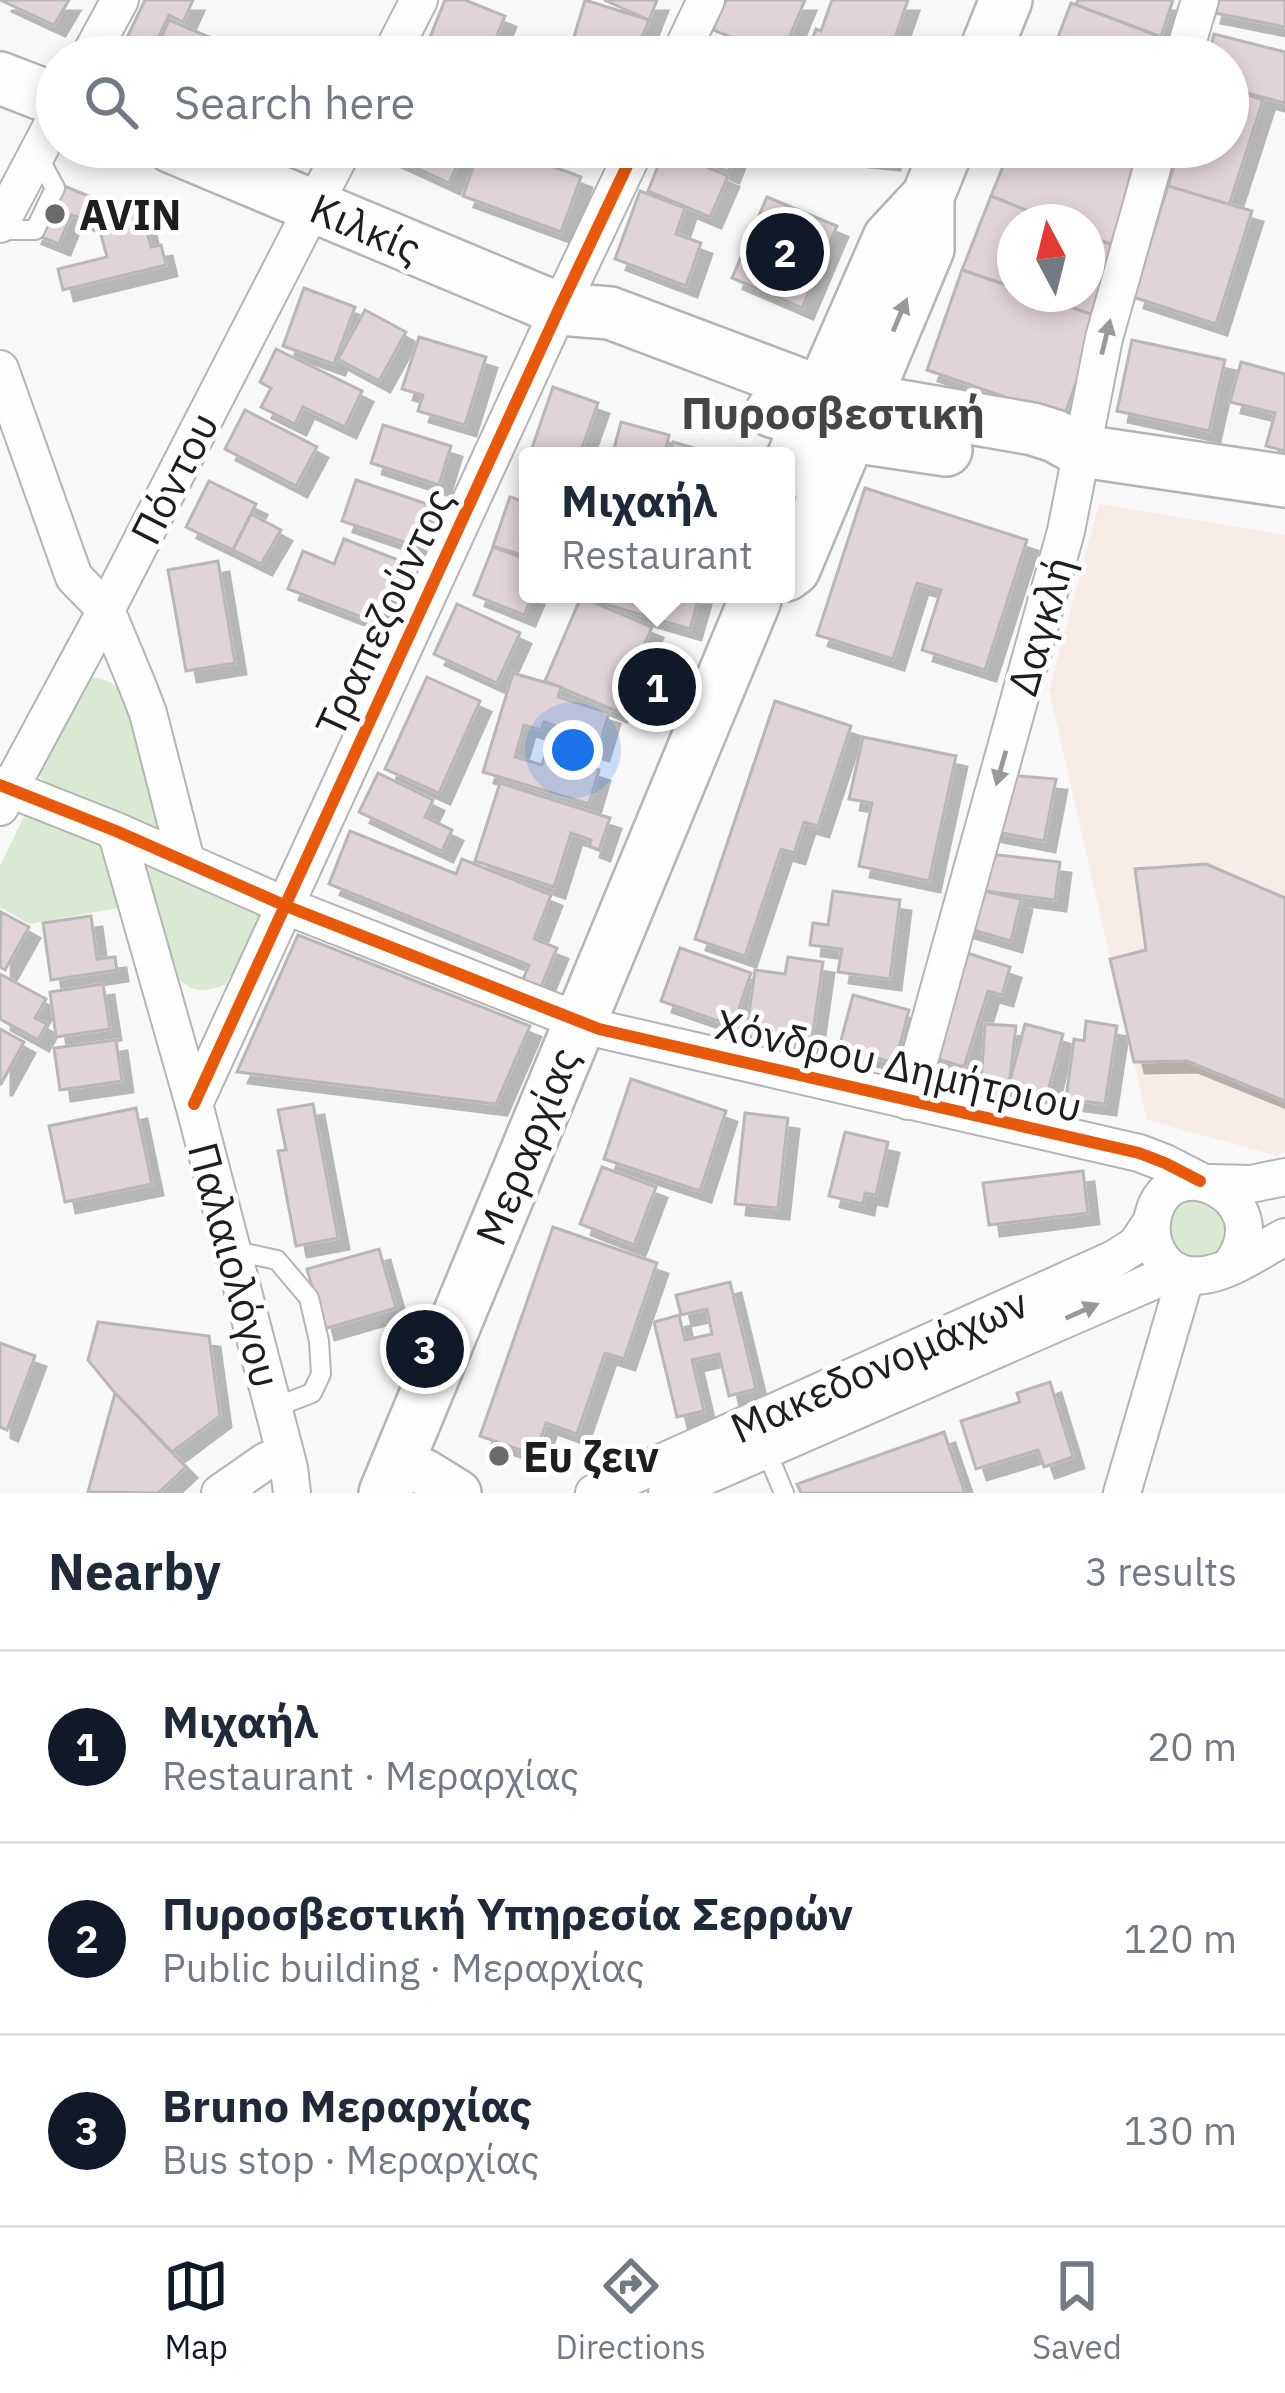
<!DOCTYPE html>
<meta charset="utf-8">
<style>
body{margin:0;font-family:"IBM Plex Sans",sans-serif;background:#f6f6f7;color:#1f2937}
.compass{position:absolute;left:997px;top:204px;width:108px;height:108px;border-radius:50%;background:#fff;box-shadow:0 6px 18px #0003;rotate:353deg}
.you{position:absolute;left:573px;top:750px;width:42px;height:42px;margin:-30px;border:9px solid #fff;border-radius:50%;background:#1a73e8;box-shadow:0 0 0 18px #1a73e833}
.badge{display:grid;place-items:center;width:78px;height:78px;border-radius:50%;background:#111827;color:#fff;font-size:39px;font-weight:700}
.pin{position:absolute;translate:-50% -50%;border:6px solid #fff;box-shadow:0 3px 12px #0006}
.popup{position:absolute;left:519px;top:447px;width:276px;height:156px;box-sizing:border-box;display:grid;place-content:center;border-radius:12px;background:#fff;filter:drop-shadow(0 3px 9px #0005);font-size:39px;white-space:nowrap;color:#747a83}
.popup b{font-size:45px;color:#1f2937}
.popup::after{content:'';position:absolute;left:50%;top:100%;margin-left:-24px;border:24px solid transparent;border-top-color:#fff}
.list{margin:0;padding:0;list-style:none}
h2{display:flex;justify-content:space-between;align-items:center;height:156px;margin:0;padding:0 48px;font-size:51px}
h2 small{font-size:39px;font-weight:400;color:#747a83}
.list li{display:grid;grid-template-columns:78px 1fr auto;gap:36px;align-items:center;box-sizing:border-box;height:192px;padding:0 48px;border-top:3px solid #e0e1e3}
.list b{display:block;font-size:45px;white-space:nowrap}
.list p{margin:0;font-size:39px;white-space:nowrap;color:#747a83}
.list em{font-size:39px;font-style:normal;color:#747a83}
.icon{flex:none;width:66px;height:66px;fill:none;stroke:currentColor;stroke-width:2;stroke-linecap:round;stroke-linejoin:round}
.map{position:relative;flex:none;width:1285px;height:1493px;overflow:hidden}
.search{position:absolute;background:#fff;box-shadow:0 6px 18px #0003;left:36px;right:36px;top:36px;height:132px;display:flex;align-items:center;gap:30px;box-sizing:border-box;padding:0 42px;border-radius:66px;color:#747a83;font-size:45px}
.sheet{height:732px;background:#fff}
nav{display:flex;justify-content:space-around;align-items:center;box-sizing:border-box;height:168px;border-top:3px solid #e0e1e3;background:#fff;font-size:33px;color:#747a83}
nav a{display:grid;justify-items:center;gap:6px}
nav .on{color:#111827}
.map>svg:first-child{display:block}
.education{fill:#f7ece8}
.green{fill:#dae9d2}
.building{fill:#e1d4d8;stroke:#b7b7b7;stroke-width:3;filter:url(#shadow)}
.lines{fill:none;stroke-linecap:round;stroke-linejoin:round}
.service-casing{stroke:#b4b4b4;stroke-width:22}
.minor-casing{stroke:#b4b4b4;stroke-width:40}
.tertiary-casing{stroke:#b4b4b4;stroke-width:50}
.secondary-casing{stroke:#b4b4b4;stroke-width:56}
.service{stroke:#fefefe;stroke-width:18}
.minor{stroke:#fefefe;stroke-width:36}
.tertiary{stroke:#fefefe;stroke-width:45}
.secondary{stroke:#fefefe;stroke-width:51}
.cycleway-casing{stroke:#fff;stroke-width:20}
.cycleway{stroke:#e8590c;stroke-width:12}
.oneway{fill:#999}
.poi-dot{fill:#6a6a6a;stroke:#fff;stroke-width:4.5}
.labels{text-anchor:middle;dominant-baseline:central;stroke-width:10;stroke-linejoin:round;paint-order:stroke}
.poi-label{font-size:42px;font-weight:bold;fill:#1e1e1e;stroke:#fff;text-anchor:start}
.street-label{font-size:42px;fill:#1e1e1e;stroke:#fff}
.neighbourhood-label{font-size:45px;font-weight:bold;fill:#444545;stroke:#fff}
</style>
<div class="map">
<svg width="1285" height="1493" viewBox="0 0 1285 1493">
<defs>
<filter id="shadow"><feDropShadow dx="11" dy="11" stdDeviation="0" flood-color="#0004"/></filter>
</defs>
<rect width="100%" height="100%" fill="#f8f8f8"/>
<path class="education" d="M1099,504L1285,535V1152L1277,1156L1147,1120L1049,690Z"/>
<g class="green">
<path d="M89,677C107,678 116,684 127,698L162,831L155,834L49,790L37,772Z"/>
<path d="M27,810L106,842L124,907L29,924L0,907V866Z"/>
<path d="M144,861L260,914L261,925L225,985C203,992 195,994 177,978Z"/>
<path d="M1205,1198L1230,1223L1217,1255C1166,1274 1153,1214 1185,1201C1186,1200 1204,1198 1205,1198Z"/>
</g>
<g class="building">
<path d="M0,0H69L54,25Z"/>
<path d="M145,0H193L183,22L169,15L149,57L123,46Z"/>
<path d="M445,0H465L505,16L488,57H422Z"/>
<path d="M585,0L649,20L634,57H568Z"/>
<path d="M604,0H657L649,20Z"/>
<path d="M726,0H805L781,57L713,30Z"/>
<path d="M832,0H908L888,57H806L816,29L821,31Z"/>
<path d="M1078,0H1173L1161,37L1076,5Z"/>
<path d="M1213,0H1285V27L1210,12Z"/>
<path d="M1071,3L1169,40L1163,57H1076L1054,48Z"/>
<path d="M169,20L235,48L231,57H153Z"/>
<path d="M1214,34L1285,52V103L1228,88V57H1208Z"/>
<path d="M1228,88L1263,100L1229,205L1168,186L1180,147H1228Z"/>
<path d="M391,147H466L449,183L388,155Z"/>
<path d="M480,147H501L581,177L561,232L463,196Z"/>
<path d="M670,147H738L728,172Z"/>
<path d="M811,147H891L889,159L810,151Z"/>
<path d="M1011,147H1099L1134,160L1114,246L1087,235V222H1055L991,196Z"/>
<path d="M665,149L728,176L710,217L648,191Z"/>
<path d="M52,181L96,199L88,221L71,215L59,244L31,233Z"/>
<path d="M1168,186L1252,211L1216,324L1133,297Z"/>
<path d="M640,191L685,208L676,234L701,243L686,286L615,259Z"/>
<path d="M991,196L1055,222H1015V288L962,270Z"/>
<path d="M767,197L837,226L802,308L732,278Z"/>
<path d="M141,209L151,247L161,245L166,265L63,290L58,269L107,257L97,220Z"/>
<path d="M1087,235L1114,246L1099,317L1033,294H1087Z"/>
<path d="M962,270L1015,288V294H1033L1099,317L1064,417L927,370Z"/>
<path d="M304,288L355,307L334,364L283,346Z"/>
<path d="M365,310L406,332L379,381L338,359Z"/>
<path d="M419,337L486,357L465,425L418,411L423,395L402,389Z"/>
<path d="M1132,340L1225,360L1209,431L1117,411Z"/>
<path d="M276,349L362,391L345,427L303,407L295,424L261,407L271,388L260,382Z"/>
<path d="M1241,362L1285,374V451L1266,446L1275,413L1230,402Z"/>
<path d="M553,387L598,403L579,456H556L532,448Z"/>
<path d="M245,410L317,447L296,486L225,449Z"/>
<path d="M621,422L669,435L664,456H612Z"/>
<path d="M383,425L451,446L439,485L371,463Z"/>
<path d="M673,442L721,456H669Z"/>
<path d="M356,480L427,504L413,545L342,521Z"/>
<path d="M209,481L256,504L233,550L186,527Z"/>
<path d="M865,488L1027,540L985,670L922,650L941,590L917,583L893,659L817,635Z"/>
<path d="M510,497L528,503V557L493,546Z"/>
<path d="M251,514L281,530L261,564L233,550Z"/>
<path d="M344,539L401,561L377,623L288,589L303,551L334,564Z"/>
<path d="M493,547L528,560V594H533L524,615L474,595Z"/>
<path d="M218,561L235,663L186,671L168,570Z"/>
<path d="M603,594H700L690,629L601,603Z"/>
<path d="M581,597L652,627L616,711L545,681Z"/>
<path d="M457,604L520,633L497,683L434,654Z"/>
<path d="M513,673L561,687L558,697L609,713L598,750L564,740L568,730L544,722L541,730L524,725L515,757L542,765L549,741L579,750L575,762L599,770L589,804L483,772Z"/>
<path d="M427,677L480,701L439,793L385,769Z"/>
<path d="M775,701L851,726L818,826L804,822L794,853L781,849L745,956L695,939Z"/>
<path d="M863,737L956,756L929,881L859,866L872,803L849,799Z"/>
<path d="M378,773L433,800L425,817L452,830L442,851L359,812Z"/>
<path d="M1008,775L1056,779L1044,841L987,830Z"/>
<path d="M500,783L610,818L599,850L589,846L591,840L571,833L554,887L475,861Z"/>
<path d="M350,831L456,874L462,859L551,895L534,939L557,948L540,989L522,982L529,965L329,884Z"/>
<path d="M989,854L1060,862L1055,900L986,891Z"/>
<path d="M1206,864L1285,898V1101L1187,1061L1134,1062L1110,959L1146,950L1135,869Z"/>
<path d="M974,889L1021,899L1011,941L963,927Z"/>
<path d="M833,891L900,900L890,979L838,972L842,949L810,945L813,923L828,925Z"/>
<path d="M1,912L29,927L5,970L0,967Z"/>
<path d="M91,916L97,959L115,957L117,970L51,980L43,923Z"/>
<path d="M298,935L530,1026L496,1104L237,1072Z"/>
<path d="M680,948L751,973L733,1026L661,1001Z"/>
<path d="M952,948L1010,967L1002,995L988,991L964,1067L928,1056Z"/>
<path d="M788,957L823,962L811,1046L746,1036L755,970L785,974Z"/>
<path d="M0,974L46,999L35,1018L47,1024L38,1040L0,1019Z"/>
<path d="M103,984L110,1029L56,1037L50,992Z"/>
<path d="M853,995L909,1010L895,1063L839,1048Z"/>
<path d="M1086,1021L1117,1026L1105,1104L1066,1099L1074,1039L1084,1041Z"/>
<path d="M985,1024L1016,1026L1009,1085L981,1084Z"/>
<path d="M1025,1024L1063,1034L1047,1095L1009,1085Z"/>
<path d="M0,1029L24,1042L1,1084H0Z"/>
<path d="M116,1040L122,1081L60,1090L54,1048Z"/>
<path d="M631,1079L726,1111L700,1191L604,1159Z"/>
<path d="M313,1104L338,1238L296,1246L278,1151L286,1150L278,1110Z"/>
<path d="M136,1108L152,1184L65,1202L49,1126Z"/>
<path d="M745,1113L788,1118L778,1208L735,1204Z"/>
<path d="M845,1132L888,1142L876,1195L865,1193L863,1204L829,1196Z"/>
<path d="M602,1167L656,1187L634,1245L580,1224Z"/>
<path d="M1083,1171L1088,1213L989,1225L983,1183Z"/>
<path d="M553,1227L657,1263L624,1359L605,1353L577,1434L546,1423L535,1455L480,1436Z"/>
<path d="M379,1249L396,1308L324,1329L307,1269Z"/>
<path d="M730,1282L756,1389L729,1396L719,1354L692,1360L704,1411L677,1417L654,1322L679,1315L685,1340L712,1334L707,1309L681,1315L676,1295Z"/>
<path d="M98,1322L209,1336L220,1416L172,1452L115,1393L88,1360Z"/>
<path d="M0,1343L35,1356L7,1430L0,1427Z"/>
<path d="M1050,1382L1073,1457L1044,1467L1038,1450L976,1469L961,1421L1020,1402L1017,1393Z"/>
<path d="M115,1393L186,1467L158,1493L88,1492Z"/>
<path d="M944,1432L965,1493H801L797,1484Z"/>
</g>
<g class="lines">
<g class="service-casing">
<g id="service">
<path d="M0,230H35L55,188L37,154"/>
<path d="M231,1250L277,1260L309,1298L319,1341L321,1374L312,1393L273,1408"/>
<path d="M766,1450L784,1493"/>
</g>
</g>
<g class="minor-casing">
<g id="minor">
<path d="M89,57L120,0"/>
<path d="M390,57L419,0"/>
<path d="M679,57L706,0"/>
<path d="M1183,57L1200,0"/>
<path d="M0,224L57,116"/>
<path d="M0,369L74,577L106,610L138,687L148,713L186,861"/>
<path d="M0,785L116,831L286,906L599,1029L1139,1153L1165,1163L1200,1181"/>
<path d="M0,807L106,610L344,147"/>
<path d="M116,831L194,1104L289,1468L292,1493"/>
<path d="M908,1101L1066,531L1104,338L1158,147"/>
<path d="M194,1104L559,309L636,147"/>
<path d="M1211,1183L1251,1184L1285,1177"/>
<path d="M1230,1266C1285,1196 1161,1141 1152,1223C1150,1238 1156,1254 1167,1265C1201,1295 1252,1254 1285,1237"/>
<path d="M220,1493L266,1461L285,1453"/>
<path d="M594,1493L1114,1259L1136,1245L1152,1221"/>
<path d="M667,1493L1176,1271"/>
<path d="M1122,1493L1186,1275"/>
</g>
</g>
<g class="tertiary-casing">
<path id="tertiary" d="M397,1462L424,1472L458,1493"/>
</g>
<g class="secondary-casing">
<g id="secondary">
<path d="M983,57L1006,0"/>
<path d="M0,78L57,100"/>
<path d="M172,147L559,309L610,313L820,392L1033,429L1055,436L1082,451L1285,481"/>
<path d="M772,411L851,436L946,450"/>
<path d="M786,473L889,238L928,196"/>
<path d="M786,575L794,569L928,249V196L948,147"/>
<path d="M385,1493L755,600L754,594"/>
</g>
</g>
<use href="#service" class="service"/>
<use href="#minor" class="minor"/>
<use href="#tertiary" class="tertiary"/>
<use href="#secondary" class="secondary"/>
<g class="cycleway-casing">
<g id="cycleway">
<path d="M0,785L116,831L286,906L599,1029L1139,1153L1165,1163L1200,1181"/>
<path d="M194,1104L559,309L636,147"/>
</g>
</g>
<use href="#cycleway" class="cycleway"/>
</g>
<defs><path id="oneway-solid" d="M-6-.8H1V-3.2L6.5 0L1 3.2V.8H-6Z" transform="scale(3)"/></defs>
<g class="oneway">
<use href="#oneway-solid" transform="translate(900 315) rotate(-67)"/>
<use href="#oneway-solid" transform="translate(1106 337) rotate(-76)"/>
<use href="#oneway-solid" transform="translate(1001 768) rotate(106)"/>
<use href="#oneway-solid" transform="translate(1082 1311) rotate(-24)"/>
</g>
<g class="poi-dot">
<circle cx="55" cy="214" r="12"/>
<circle cx="499" cy="1456" r="12"/>
</g>
<g class="labels">
<g class="poi-label">
<text x="79" y="214">AVIN</text>
<text x="523" y="1456">Ευ ζειν</text>
</g>
<g class="street-label">
<text transform="translate(366 228) rotate(23)">Κιλκίς</text>
<text transform="translate(174 478) rotate(-63)">Πόντου</text>
<text transform="translate(384 612) rotate(-65)">Τραπεζούντος</text>
<text transform="translate(1040 626) rotate(-74)">Δαγκλή</text>
<text transform="translate(899 1065) rotate(13)">Χόνδρου Δημήτριου</text>
<text transform="translate(527 1146) rotate(-68)">Μεραρχίας</text>
<text transform="translate(235 1265) rotate(75)">Παλαιολόγου</text>
<text transform="translate(879 1365) rotate(-24)">Μακεδονομάχων</text>
</g>
<g class="neighbourhood-label">
<text x="833" y="412">Πυροσβεστική</text>
</g>
</g>
</svg>
<svg class="compass" viewBox="-18 -18 36 36"><path d="M0-13l5 13h-10z" fill="#e53935"/><path d="M0 13l5-13h-10z" fill="#747a83"/></svg>
<div class="you"></div>
<div class="pin badge" style="left:657px;top:687px">1</div>
<div class="popup"><b>Μιχαήλ</b>Restaurant</div>
<div class="pin badge" style="left:785px;top:252px">2</div>
<div class="pin badge" style="left:425px;top:1349px">3</div>
<div class="search"><svg class="icon" aria-label="search" viewBox="0 0 24 24"><circle cx="10" cy="10" r="6"/><path d="M15 15l6 6"/></svg>Search here</div>
</div>
<section class="sheet">
<h2>Nearby<small>3 results</small></h2>
<ul class="list">
<li><span class="badge">1</span><div><b>Μιχαήλ</b><p>Restaurant · Μεραρχίας</p></div><em>20 m</em></li>
<li><span class="badge">2</span><div><b>Πυροσβεστική Υπηρεσία Σερρών</b><p>Public building · Μεραρχίας</p></div><em>120 m</em></li>
<li><span class="badge">3</span><div><b>Bruno Μεραρχίας</b><p>Bus stop · Μεραρχίας</p></div><em>130 m</em></li>
</ul>
</section>
<nav>
<a class="on"><svg class="icon" aria-label="map" viewBox="0 0 24 24"><path d="M3 6l6-2 6 2 6-2v14l-6 2-6-2-6 2zM9 4v14M15 6v14"/></svg>Map</a>
<a><svg class="icon" aria-label="directions" viewBox="0 0 24 24"><path d="M12 3l9 9-9 9-9-9zM9 14v-3h6M13 9l2 2-2 2"/></svg>Directions</a>
<a><svg class="icon" aria-label="saved" viewBox="0 0 24 24"><path d="M7 4h10v16l-5-4-5 4z"/></svg>Saved</a>
</nav>
